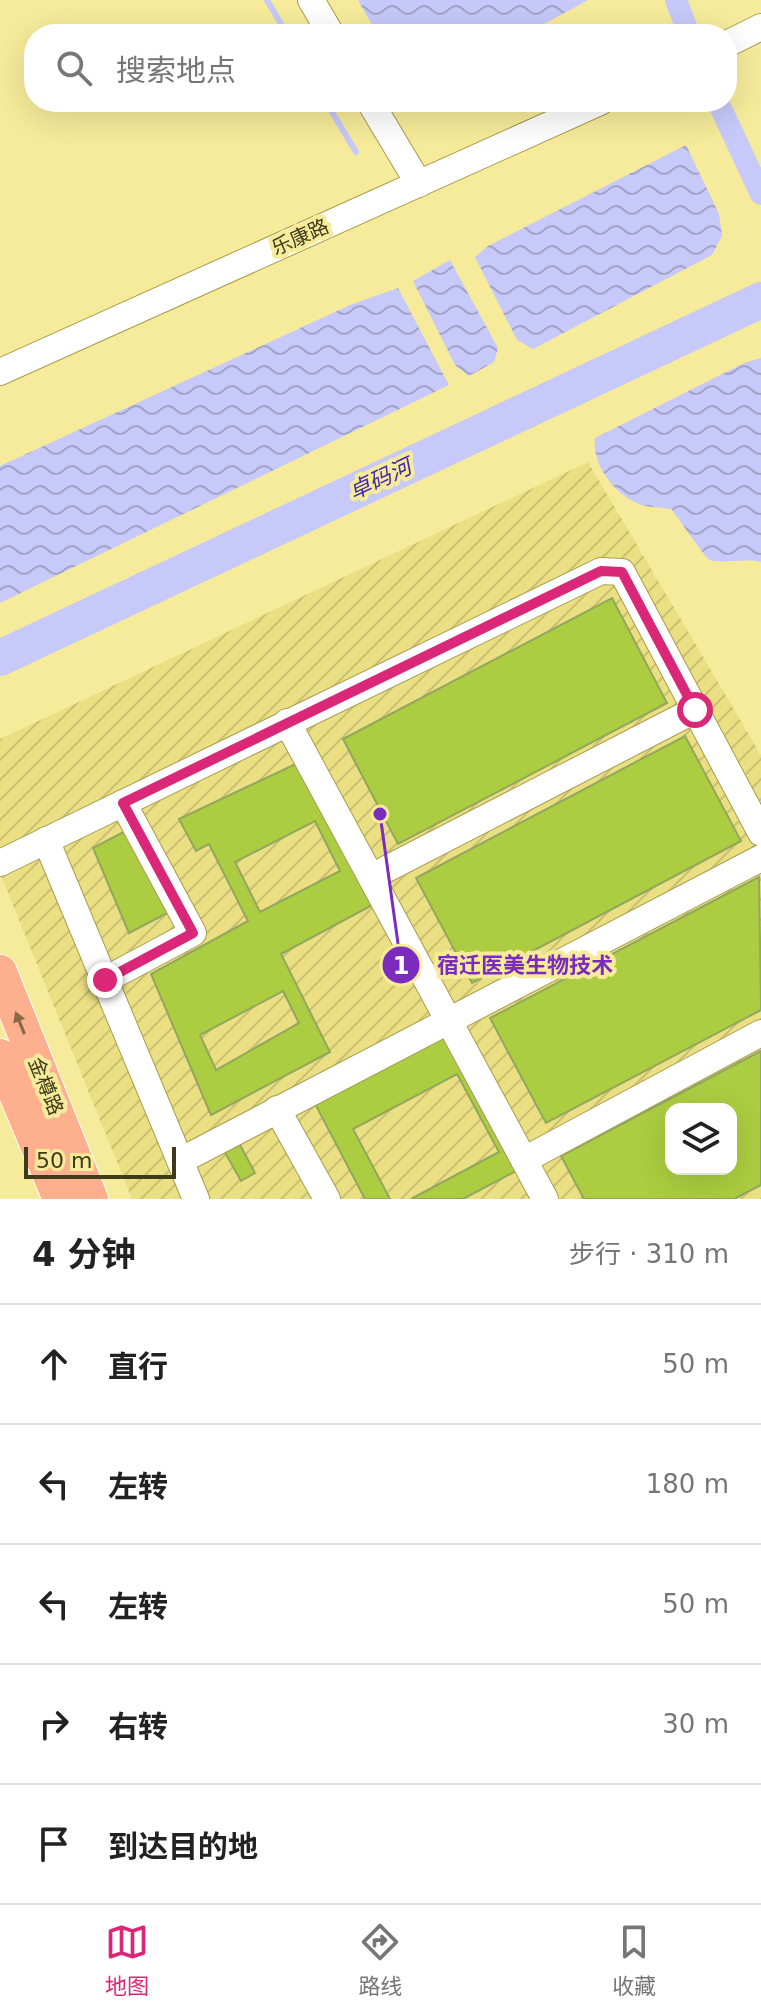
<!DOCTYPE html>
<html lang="zh">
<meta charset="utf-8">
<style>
body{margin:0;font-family:"DejaVu Sans","Noto Sans SC",sans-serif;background:#f2f2f2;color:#222}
.controls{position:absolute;right:24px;bottom:24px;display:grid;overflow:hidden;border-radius:16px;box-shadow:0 8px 32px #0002}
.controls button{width:72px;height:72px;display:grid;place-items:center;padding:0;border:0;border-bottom:2px solid #e0e0e0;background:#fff;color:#222;font:40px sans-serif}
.scale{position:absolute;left:24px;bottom:20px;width:152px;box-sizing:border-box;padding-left:8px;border:4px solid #3f3b19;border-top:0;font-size:22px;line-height:28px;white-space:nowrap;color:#3f3b19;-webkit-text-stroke:6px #f6eb9a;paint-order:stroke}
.stop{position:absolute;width:24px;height:24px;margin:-18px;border:6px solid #db2777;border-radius:50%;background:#fff}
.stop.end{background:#db2777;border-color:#fff;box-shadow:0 2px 8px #0008}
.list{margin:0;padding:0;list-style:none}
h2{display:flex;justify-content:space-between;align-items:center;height:104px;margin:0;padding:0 32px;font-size:34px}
h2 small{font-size:26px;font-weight:400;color:#767676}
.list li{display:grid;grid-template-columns:52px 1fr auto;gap:24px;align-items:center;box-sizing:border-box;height:120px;padding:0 32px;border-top:2px solid #e0e0e0}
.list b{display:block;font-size:30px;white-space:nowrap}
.list em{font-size:26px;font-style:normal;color:#767676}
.icon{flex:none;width:44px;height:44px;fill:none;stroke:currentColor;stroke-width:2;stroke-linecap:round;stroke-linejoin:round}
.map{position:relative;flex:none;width:761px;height:1199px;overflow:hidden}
.search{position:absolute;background:#fff;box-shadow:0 8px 32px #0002;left:24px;right:24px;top:24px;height:88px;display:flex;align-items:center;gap:20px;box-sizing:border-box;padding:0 28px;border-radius:32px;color:#767676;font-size:30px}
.sheet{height:704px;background:#fff}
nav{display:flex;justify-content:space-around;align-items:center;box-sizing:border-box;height:112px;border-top:2px solid #e0e0e0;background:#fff;font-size:22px;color:#767676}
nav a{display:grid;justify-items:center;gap:4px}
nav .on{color:#db2777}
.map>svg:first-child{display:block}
.industrial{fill:url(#industrial-furrows);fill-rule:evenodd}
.water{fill:url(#water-waves)}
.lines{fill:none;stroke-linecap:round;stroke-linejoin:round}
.stream{stroke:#c6c9f9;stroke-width:6}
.canal{stroke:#c6c9f9;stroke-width:22}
.river{stroke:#c6c9f9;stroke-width:36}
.building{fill:#accd41;stroke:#92a75c;stroke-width:2;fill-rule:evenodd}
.minor-casing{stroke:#a79d4c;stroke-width:28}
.major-casing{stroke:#fff;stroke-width:36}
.minor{stroke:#fff;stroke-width:26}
.major{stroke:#feaf8e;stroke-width:34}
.oneway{fill:#8b6948}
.route{stroke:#db2777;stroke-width:10}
.labels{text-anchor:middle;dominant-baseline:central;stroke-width:8;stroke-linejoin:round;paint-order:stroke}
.street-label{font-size:20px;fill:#3f3b19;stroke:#f6eb9a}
.water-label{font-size:22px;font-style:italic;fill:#4127ad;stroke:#f6eb9a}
.leader{fill:none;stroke:#7b2cbf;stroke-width:3}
.callout-dot{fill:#7b2cbf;stroke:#f6eb9a;stroke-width:3}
.mark-label{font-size:24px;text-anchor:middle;font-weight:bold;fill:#fff}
.callout-label{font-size:22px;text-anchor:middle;font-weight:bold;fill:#7b2cbf;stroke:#f6eb9a;stroke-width:8;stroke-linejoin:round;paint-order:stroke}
</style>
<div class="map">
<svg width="761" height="1199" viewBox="0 0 761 1199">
<defs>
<pattern id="industrial-furrows" width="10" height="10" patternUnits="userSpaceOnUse" patternTransform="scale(2)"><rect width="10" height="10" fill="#ebdf84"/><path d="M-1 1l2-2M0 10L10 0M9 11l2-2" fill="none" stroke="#cbc071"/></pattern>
<pattern id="water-waves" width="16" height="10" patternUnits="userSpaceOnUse" patternTransform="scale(2)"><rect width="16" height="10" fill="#c6c9f9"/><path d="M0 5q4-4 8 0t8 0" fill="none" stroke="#a2a4c9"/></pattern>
</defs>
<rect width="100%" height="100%" fill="#f6eb9a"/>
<path class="industrial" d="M588,462L761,755V1199H132L0,873V739ZM671,1109H731V1169H671Z"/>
<g class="water">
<path d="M358,0H588L526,34H377Z"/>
<path d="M686,145L719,214L722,236L712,255L533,349L517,340L475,257L488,246Z"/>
<path d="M450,260L498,348L494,362L469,376L455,365L413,281Z"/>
<path d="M398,288L449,385L0,603V466L350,305Z"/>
<path d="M761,358V562C746,558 720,564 710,560C705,558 678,517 671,509C661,507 648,508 639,504C614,494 592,465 595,438L744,363Z"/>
</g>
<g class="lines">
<g class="stream">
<path d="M267,0L287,34"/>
<path d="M326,102L356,152"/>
</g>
<g class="canal">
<path d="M676,0L689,34"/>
<path d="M718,102L761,194"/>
</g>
<path class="river" d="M0,658L761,300"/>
</g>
<g class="building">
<path d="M612,598L667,703L398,844L343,739Z"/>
<path d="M685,736L741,841L472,983L416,878Z"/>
<path d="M300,762L376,903L281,954L330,1052L211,1115L151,974L248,921L209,844L196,851L179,819ZM315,821L340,871L260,912L235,862ZM283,991L299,1023L216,1070L200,1035Z"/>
<path d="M129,829L173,910L129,933L93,848Z"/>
<path d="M759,877L761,1010L546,1123L490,1018Z"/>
<path d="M443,1033L518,1170L463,1199H411L499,1152L457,1074L353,1129L390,1199H365L313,1100Z"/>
<path d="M761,1051V1185L734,1199H584L561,1156ZM671,1109H731V1169H671Z"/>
<path d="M238,1141L255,1173L241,1181L223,1149Z"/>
</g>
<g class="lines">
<g class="minor-casing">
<g id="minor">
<path d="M311,0L331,34"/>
<path d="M727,44L761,27"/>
<path d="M370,102L419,184"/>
<path d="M0,372L600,102"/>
<path d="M287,722L545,1199"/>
<path d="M46,840L196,1199"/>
<path d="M0,863L601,571L622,572L761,833"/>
<path d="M371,877L695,710"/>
<path d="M105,980L193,933L123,803"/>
<path d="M277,1109L327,1199"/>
<path d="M524,1160L761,1033"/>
<path d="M180,1161L761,858"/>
</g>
</g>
<g class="major-casing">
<g id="major">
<path d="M0,972L91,1199"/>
<path d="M0,1056L60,1199"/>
</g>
</g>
<use href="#minor" class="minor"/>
<use href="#major" class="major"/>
</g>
<defs><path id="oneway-solid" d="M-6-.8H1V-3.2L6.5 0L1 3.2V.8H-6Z" transform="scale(2)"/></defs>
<use class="oneway" href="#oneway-solid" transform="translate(20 1023) rotate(-112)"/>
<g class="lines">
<path class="route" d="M105,980L193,933L123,803L601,571L622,572L695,710"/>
</g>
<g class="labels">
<g class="street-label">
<text transform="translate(300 237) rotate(-24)">乐康路</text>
<text transform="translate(46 1086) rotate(68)">金樽路</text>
</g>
<g class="water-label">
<text transform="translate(380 479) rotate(-25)">卓码河</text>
</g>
</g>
<path class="leader" d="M380 814L401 965"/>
<g class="callout-dot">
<circle cx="380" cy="814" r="8"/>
<circle cx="401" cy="965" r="20"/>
</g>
<g class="mark-label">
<text x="401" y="974">1</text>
</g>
<g class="callout-label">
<text x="525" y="973">宿迁医美生物技术</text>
</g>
</svg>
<div class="controls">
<button><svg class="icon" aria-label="layers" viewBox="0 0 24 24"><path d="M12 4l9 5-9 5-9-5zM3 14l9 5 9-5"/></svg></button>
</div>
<div class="scale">50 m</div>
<div class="stop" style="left:695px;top:710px"></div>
<div class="stop end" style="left:105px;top:980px"></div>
<div class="search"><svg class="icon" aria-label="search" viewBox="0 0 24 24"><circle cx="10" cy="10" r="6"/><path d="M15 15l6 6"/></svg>搜索地点</div>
</div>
<section class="sheet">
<h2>4 分钟<small>步行 · 310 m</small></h2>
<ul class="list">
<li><svg class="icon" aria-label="ahead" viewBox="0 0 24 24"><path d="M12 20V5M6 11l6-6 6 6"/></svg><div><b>直行</b></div><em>50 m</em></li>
<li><svg class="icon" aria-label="left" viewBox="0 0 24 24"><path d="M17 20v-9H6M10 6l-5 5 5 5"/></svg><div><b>左转</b></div><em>180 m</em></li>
<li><svg class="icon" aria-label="left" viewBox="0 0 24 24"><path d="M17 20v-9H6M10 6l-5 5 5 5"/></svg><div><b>左转</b></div><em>50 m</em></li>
<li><svg class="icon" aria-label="right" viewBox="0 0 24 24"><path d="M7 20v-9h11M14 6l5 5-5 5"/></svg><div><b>右转</b></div><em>30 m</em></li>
<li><svg class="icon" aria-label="arrive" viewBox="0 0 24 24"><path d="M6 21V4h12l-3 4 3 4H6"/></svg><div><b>到达目的地</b></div></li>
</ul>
</section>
<nav>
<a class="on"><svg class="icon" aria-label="map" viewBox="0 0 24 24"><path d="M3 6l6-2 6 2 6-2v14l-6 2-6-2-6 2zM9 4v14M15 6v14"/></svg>地图</a>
<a><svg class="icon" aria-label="directions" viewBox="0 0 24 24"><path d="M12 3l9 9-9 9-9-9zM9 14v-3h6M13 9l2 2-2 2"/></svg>路线</a>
<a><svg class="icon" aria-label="saved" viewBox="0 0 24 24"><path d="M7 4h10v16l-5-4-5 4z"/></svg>收藏</a>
</nav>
